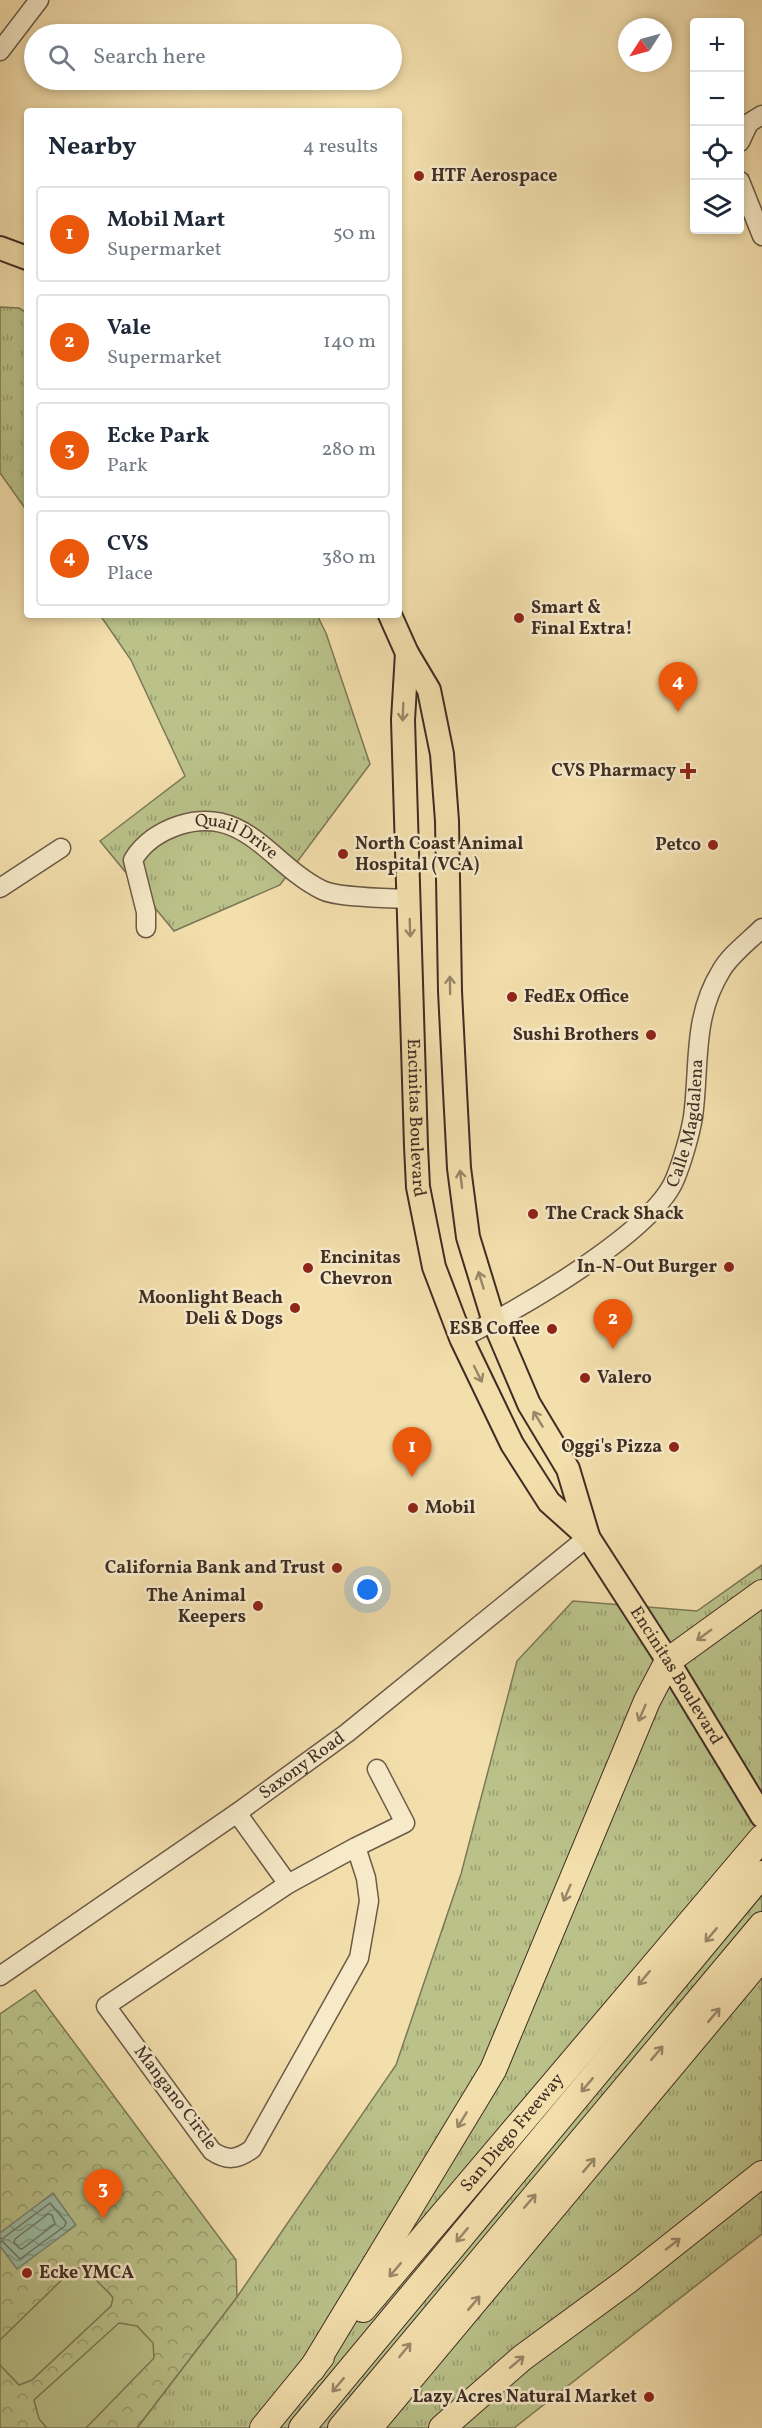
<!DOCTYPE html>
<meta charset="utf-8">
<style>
body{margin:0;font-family:Vollkorn,serif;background:#f2f2f3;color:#1f2937}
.controls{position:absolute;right:18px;top:18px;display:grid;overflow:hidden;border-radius:6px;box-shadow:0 3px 9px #0003}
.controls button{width:54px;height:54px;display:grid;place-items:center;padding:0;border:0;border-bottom:2px solid #e0e1e3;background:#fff;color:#1f2937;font:30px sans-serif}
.compass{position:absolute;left:618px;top:18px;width:54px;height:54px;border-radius:50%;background:#fff;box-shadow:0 3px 9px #0003;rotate:234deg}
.you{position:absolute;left:368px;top:1590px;width:21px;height:21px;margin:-15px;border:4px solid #fff;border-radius:50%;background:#1a73e8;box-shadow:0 0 0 9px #1a73e833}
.badge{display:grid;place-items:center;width:39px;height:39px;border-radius:50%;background:#ea580c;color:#fff;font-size:20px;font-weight:700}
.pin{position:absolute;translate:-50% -50px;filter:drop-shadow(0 2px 3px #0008)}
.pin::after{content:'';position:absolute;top:32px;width:21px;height:18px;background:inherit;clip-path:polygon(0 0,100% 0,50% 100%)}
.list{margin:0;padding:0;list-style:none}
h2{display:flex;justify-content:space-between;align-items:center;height:78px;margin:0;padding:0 24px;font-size:26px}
h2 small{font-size:20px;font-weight:400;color:#747a83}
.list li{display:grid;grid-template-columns:39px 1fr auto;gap:18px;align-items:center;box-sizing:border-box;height:96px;margin:0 12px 12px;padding:0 12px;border:2px solid #e0e1e3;border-radius:6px}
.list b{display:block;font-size:22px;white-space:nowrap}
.list p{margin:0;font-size:20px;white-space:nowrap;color:#747a83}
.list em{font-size:20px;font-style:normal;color:#747a83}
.icon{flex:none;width:33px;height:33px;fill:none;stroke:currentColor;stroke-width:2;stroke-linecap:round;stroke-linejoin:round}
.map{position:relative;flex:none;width:762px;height:2428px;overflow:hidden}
.search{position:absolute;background:#fff;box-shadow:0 3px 9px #0003;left:24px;top:24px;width:378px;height:66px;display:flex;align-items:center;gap:15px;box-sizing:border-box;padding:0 21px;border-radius:33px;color:#747a83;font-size:22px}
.panel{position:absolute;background:#fff;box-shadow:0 3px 9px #0003;left:24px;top:108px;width:378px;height:510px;border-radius:6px}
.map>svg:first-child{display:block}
.grass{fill:url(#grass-tufts);stroke:#7c7858;stroke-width:1.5}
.forest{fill:url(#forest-crowns);stroke:#7c7858;stroke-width:1.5}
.pitch{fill:#bac28a;stroke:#7c7858;stroke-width:1.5}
.water{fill:url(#water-waves);stroke:#778372;stroke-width:1.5}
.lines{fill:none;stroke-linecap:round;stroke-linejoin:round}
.shore{stroke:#6e7565;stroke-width:1.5}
.minor-casing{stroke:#6c5a47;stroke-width:21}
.major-casing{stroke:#3f2d25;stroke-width:26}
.highway-casing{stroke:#3f2d25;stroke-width:28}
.minor{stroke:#f7eac9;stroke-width:18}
.major{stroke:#f3dfac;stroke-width:22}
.highway{stroke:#f3dfac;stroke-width:26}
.oneway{stroke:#998668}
.poi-dot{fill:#8f2418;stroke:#f7eac9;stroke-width:2}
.labels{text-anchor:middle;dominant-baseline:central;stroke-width:5;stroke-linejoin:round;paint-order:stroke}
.poi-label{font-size:18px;font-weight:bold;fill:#3f2d25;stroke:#f7eac9;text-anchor:end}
.street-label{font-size:18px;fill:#3f2d25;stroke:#f7eac9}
</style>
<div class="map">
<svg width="762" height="2428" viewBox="0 0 762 2428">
<defs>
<pattern id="grass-tufts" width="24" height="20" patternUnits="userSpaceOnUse" patternTransform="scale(1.5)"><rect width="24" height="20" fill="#bac28a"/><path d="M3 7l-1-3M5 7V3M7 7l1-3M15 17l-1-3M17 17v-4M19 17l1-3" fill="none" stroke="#999e71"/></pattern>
<pattern id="forest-crowns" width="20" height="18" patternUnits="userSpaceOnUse" patternTransform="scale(1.5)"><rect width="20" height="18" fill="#bac28a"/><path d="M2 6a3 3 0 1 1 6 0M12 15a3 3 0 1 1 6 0" fill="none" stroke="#999e71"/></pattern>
<pattern id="water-waves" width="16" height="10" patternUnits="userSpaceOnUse" patternTransform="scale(1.5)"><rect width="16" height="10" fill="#9cbda5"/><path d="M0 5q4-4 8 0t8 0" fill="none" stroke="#819a86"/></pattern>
</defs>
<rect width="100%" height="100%" fill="#f3dfac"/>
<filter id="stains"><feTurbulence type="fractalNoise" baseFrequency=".00333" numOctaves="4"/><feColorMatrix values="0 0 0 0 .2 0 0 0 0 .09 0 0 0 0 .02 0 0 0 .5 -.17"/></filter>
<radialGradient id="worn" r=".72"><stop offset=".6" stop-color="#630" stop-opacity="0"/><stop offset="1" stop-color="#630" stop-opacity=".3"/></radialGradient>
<g class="grass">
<path d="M0,307L19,308L27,313V511L0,473Z"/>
<path d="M100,615H317L326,633L370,764L280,885L174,931L100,841L185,776L131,660Z"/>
<path d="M762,1565V2234L514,2428H137L237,2297L396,2065L461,1874L517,1661L573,1601L697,1611Z"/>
</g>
<path class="forest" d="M35,1990L236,2260L237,2297L137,2428H0V2014Z"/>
<g class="pitch">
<path d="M74,2268H84L110,2294L113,2298L111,2306L32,2380L19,2385L0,2365V2340Z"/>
<path d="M119,2323L137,2326L153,2343L154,2358L86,2428H47L39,2419L34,2400Z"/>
</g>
<path class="water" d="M53,2193L76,2225L17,2269L0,2246V2233Z"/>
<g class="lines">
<g class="shore">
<path d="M48,2214L52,2215L55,2224L22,2249L19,2248L14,2242L15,2239Z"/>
<path d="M0,2238L2,2239L50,2203L66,2222L65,2226L20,2259L2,2241L0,2243"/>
</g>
<g class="minor-casing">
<g id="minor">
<path d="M0,51L39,0"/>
<path d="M740,142L749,123L762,115"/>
<path d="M740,181L762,236"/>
<path d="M0,888L61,848"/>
<path id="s1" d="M146,928V912L133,860C143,843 161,831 180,825C246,805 271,865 322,890C338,898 390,898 409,899"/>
<path id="s2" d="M461,1338C515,1312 653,1233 675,1179C682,1162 690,1135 693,1117C700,1066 692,1018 721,971C730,955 749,941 762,928"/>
<path d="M237,1813L288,1884"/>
<path d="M356,1847L366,1878L369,1901L359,1958L252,2149C237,2160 227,2161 212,2151L106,2006L288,1884L356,1847L405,1823L377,1769"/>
<path id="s3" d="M0,1976L237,1813L347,1733L588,1537"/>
</g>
</g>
<g class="major-casing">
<g id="major">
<path d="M0,248L27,258"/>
<path d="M390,615L407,653L429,690L442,754L447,821L450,991L455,1091L459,1168L468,1237L494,1322L529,1404L568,1469L588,1536"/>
<path id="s4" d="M407,653L403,720L416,1146L418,1187L434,1267L461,1338L512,1444L549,1502L588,1537L668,1661L762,1816"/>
</g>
</g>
<g class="highway-casing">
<g id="highway">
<path id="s5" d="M363,2309L762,1838"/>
<path d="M312,2369L493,2070L647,1701L668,1661L762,1593"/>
<path d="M263,2428L321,2357"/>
<path d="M302,2428L762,1874"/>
<path d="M341,2428L762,1925"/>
<path d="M369,2428L762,1957"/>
<path d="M442,2428L522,2358L627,2281L762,2174"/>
</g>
</g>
<use href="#minor" class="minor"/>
<use href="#major" class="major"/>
<use href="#highway" class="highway"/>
</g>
<defs><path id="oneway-shaft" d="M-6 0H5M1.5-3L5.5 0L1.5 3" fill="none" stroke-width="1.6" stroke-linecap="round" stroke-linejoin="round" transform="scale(1.5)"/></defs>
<g class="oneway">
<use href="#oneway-shaft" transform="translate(403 712) rotate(92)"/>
<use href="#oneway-shaft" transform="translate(410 928) rotate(88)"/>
<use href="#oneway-shaft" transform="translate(450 985) rotate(-91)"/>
<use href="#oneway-shaft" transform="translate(461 1179) rotate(-97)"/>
<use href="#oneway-shaft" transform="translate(481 1280) rotate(-107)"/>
<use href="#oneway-shaft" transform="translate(478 1374) rotate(64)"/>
<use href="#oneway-shaft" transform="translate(538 1419) rotate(-121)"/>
<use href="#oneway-shaft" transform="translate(704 1635) rotate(144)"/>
<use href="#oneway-shaft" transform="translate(642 1713) rotate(113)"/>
<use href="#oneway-shaft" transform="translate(567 1893) rotate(113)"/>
<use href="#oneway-shaft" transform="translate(711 1935) rotate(130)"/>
<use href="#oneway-shaft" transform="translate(644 1978) rotate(130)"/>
<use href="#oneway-shaft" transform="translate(714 2015) rotate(-50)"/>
<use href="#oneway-shaft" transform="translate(657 2053) rotate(-50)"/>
<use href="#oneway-shaft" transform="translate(587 2085) rotate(130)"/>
<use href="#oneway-shaft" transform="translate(462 2120) rotate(121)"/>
<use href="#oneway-shaft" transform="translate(589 2165) rotate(-50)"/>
<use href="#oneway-shaft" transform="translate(530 2201) rotate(-49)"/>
<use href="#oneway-shaft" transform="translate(462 2235) rotate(130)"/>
<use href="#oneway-shaft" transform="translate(673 2244) rotate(-38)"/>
<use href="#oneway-shaft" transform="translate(395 2270) rotate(130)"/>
<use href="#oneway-shaft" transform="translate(474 2303) rotate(-50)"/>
<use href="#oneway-shaft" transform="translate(405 2350) rotate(-51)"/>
<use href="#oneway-shaft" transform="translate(517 2362) rotate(-40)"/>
<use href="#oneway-shaft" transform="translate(338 2385) rotate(130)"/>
</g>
<g class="poi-dot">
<circle cx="419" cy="176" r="6"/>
<circle cx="519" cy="618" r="6"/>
<path d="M685 762h6v6h6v6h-6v6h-6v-6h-6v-6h6z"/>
<circle cx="713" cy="845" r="6"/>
<circle cx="343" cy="854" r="6"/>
<circle cx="512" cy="997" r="6"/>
<circle cx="651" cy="1035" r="6"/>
<circle cx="533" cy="1214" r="6"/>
<circle cx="729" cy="1267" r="6"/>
<circle cx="308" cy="1268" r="6"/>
<circle cx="295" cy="1308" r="6"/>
<circle cx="552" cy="1329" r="6"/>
<circle cx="585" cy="1378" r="6"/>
<circle cx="674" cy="1447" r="6"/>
<circle cx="413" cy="1508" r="6"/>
<circle cx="337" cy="1568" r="6"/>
<circle cx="258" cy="1606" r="6"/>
<circle cx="27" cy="2273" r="6"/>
<circle cx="649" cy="2397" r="6"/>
</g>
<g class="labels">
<g class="poi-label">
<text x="431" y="176" text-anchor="start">HTF Aerospace</text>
<text x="531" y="608" text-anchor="start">Smart &amp;<tspan x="531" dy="21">Final Extra!</tspan></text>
<text x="676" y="771">CVS Pharmacy</text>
<text x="355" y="844" text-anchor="start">North Coast Animal<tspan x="355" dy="21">Hospital (VCA)</tspan></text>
<text x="701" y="845">Petco</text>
<text x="524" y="997" text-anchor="start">FedEx Office</text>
<text x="639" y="1035">Sushi Brothers</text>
<text x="545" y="1214" text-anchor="start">The Crack Shack</text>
<text x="320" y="1258" text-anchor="start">Encinitas<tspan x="320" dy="21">Chevron</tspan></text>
<text x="717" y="1267">In-N-Out Burger</text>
<text x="283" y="1298">Moonlight Beach<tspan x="283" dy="21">Deli &amp; Dogs</tspan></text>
<text x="540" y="1329">ESB Coffee</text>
<text x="597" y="1378" text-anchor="start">Valero</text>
<text x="662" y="1447">Oggi's Pizza</text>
<text x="425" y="1508" text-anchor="start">Mobil</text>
<text x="325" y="1568">California Bank and Trust</text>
<text x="246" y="1596">The Animal<tspan x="246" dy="21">Keepers</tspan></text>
<text x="39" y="2273" text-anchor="start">Ecke YMCA</text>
<text x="637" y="2397">Lazy Acres Natural Market</text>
</g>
<g class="street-label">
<text stroke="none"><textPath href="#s1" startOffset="190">Quail Drive</textPath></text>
<text stroke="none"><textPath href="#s4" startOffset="465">Encinitas Boulevard</textPath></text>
<text stroke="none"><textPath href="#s2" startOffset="327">Calle Magdalena</textPath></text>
<text stroke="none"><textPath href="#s4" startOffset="1095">Encinitas Boulevard</textPath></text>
<text stroke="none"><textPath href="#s3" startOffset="368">Saxony Road</textPath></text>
<text transform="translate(175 2098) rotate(53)">Mangano Circle</text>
<text stroke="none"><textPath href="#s5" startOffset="231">San Diego Freeway</textPath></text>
</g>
</g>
<rect width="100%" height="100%" filter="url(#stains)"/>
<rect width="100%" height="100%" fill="url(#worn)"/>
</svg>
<div class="controls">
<button>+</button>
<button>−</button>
<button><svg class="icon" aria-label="locate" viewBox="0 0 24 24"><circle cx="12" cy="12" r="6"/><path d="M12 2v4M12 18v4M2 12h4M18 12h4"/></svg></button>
<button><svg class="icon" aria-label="layers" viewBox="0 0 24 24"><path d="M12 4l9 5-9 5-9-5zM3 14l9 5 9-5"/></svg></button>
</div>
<svg class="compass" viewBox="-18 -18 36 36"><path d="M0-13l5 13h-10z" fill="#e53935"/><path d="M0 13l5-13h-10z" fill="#747a83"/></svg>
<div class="you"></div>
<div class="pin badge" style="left:412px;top:1477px">1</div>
<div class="pin badge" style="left:613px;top:1349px">2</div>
<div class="pin badge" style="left:103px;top:2219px">3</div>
<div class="pin badge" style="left:678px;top:712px">4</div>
<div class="search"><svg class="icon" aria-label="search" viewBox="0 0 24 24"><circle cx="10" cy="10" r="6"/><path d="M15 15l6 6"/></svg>Search here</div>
<section class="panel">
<h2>Nearby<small>4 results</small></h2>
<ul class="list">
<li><span class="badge">1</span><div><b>Mobil Mart</b><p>Supermarket</p></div><em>50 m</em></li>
<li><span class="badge">2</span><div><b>Vale</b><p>Supermarket</p></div><em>140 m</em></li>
<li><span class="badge">3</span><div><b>Ecke Park</b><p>Park</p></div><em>280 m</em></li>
<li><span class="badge">4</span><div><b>CVS</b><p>Place</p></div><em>380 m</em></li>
</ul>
</section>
</div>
